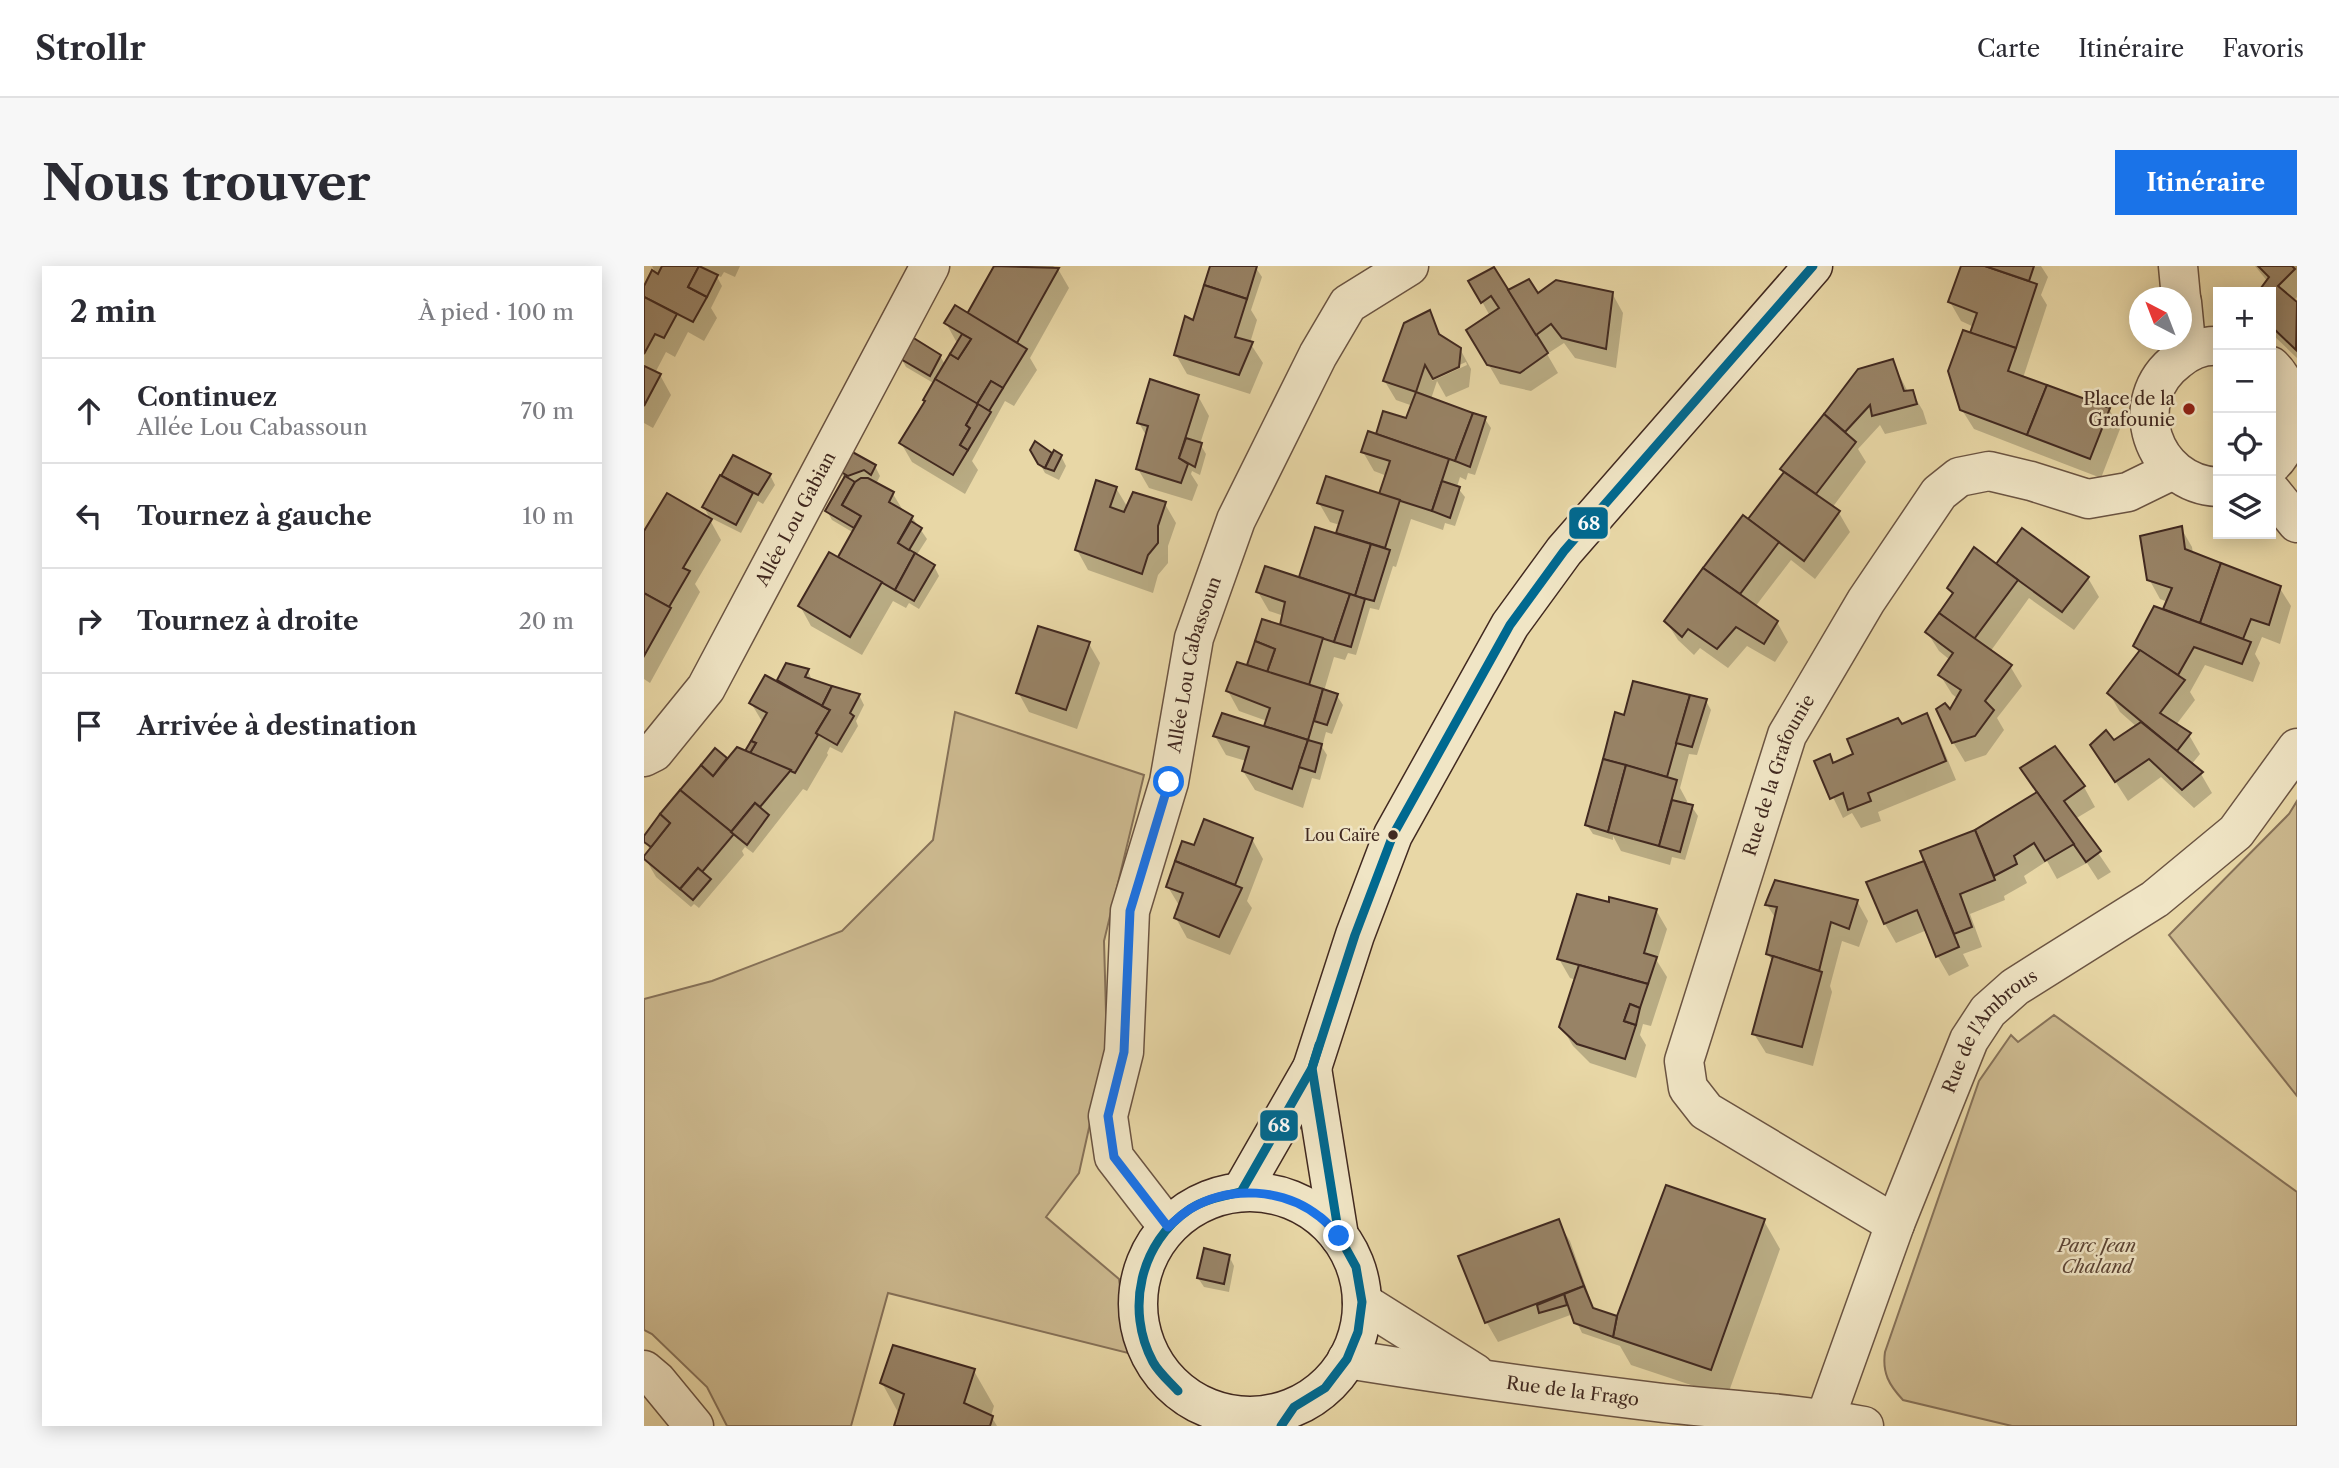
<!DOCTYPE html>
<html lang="fr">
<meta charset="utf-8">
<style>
body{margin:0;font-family:"Libre Caslon Text",serif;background:#f7f7f7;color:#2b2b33}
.controls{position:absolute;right:21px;top:21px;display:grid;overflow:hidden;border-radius:0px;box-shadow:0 4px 18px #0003}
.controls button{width:63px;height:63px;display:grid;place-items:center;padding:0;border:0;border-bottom:2px solid #e1e1e2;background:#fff;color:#2b2b33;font:35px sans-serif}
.compass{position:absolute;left:1485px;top:21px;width:63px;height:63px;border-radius:50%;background:#fff;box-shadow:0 4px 18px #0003;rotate:318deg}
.stop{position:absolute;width:21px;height:21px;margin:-16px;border:5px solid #1a73e8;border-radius:50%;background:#fff}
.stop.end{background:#1a73e8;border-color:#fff;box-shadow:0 2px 7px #0008}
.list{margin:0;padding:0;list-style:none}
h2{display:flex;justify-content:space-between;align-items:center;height:91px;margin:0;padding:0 28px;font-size:30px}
h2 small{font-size:23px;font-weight:400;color:#7c7c81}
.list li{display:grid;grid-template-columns:46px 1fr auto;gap:21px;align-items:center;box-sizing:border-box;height:105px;padding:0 28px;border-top:2px solid #e1e1e2}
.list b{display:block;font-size:26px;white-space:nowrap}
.list p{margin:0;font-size:23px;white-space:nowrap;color:#7c7c81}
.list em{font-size:23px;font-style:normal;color:#7c7c81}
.icon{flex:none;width:38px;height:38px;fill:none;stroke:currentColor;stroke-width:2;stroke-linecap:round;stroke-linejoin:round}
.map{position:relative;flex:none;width:1653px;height:1160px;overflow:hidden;border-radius:0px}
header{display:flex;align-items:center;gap:42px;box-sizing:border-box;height:98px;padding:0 35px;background:#fff;border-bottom:2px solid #e1e1e2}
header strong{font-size:33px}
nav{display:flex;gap:38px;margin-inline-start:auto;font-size:24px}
.intro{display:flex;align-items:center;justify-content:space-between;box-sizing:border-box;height:168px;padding:0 42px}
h1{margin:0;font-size:49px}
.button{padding:18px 32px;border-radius:0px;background:#1a73e8;color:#fff;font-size:24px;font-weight:700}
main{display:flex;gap:42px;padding:0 42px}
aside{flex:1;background:#fff;border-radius:0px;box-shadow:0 4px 18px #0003}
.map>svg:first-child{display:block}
.green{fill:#ccb98f;stroke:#867158;stroke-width:2}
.shadow{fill:#0003;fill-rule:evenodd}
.building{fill:#988366;stroke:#412920;stroke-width:2}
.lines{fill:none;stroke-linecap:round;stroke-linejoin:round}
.minor-casing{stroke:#6b5442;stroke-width:41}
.secondary-casing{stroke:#412920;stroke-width:41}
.minor{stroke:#f0e5c5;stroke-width:38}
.secondary{stroke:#f0e5c5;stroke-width:38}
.bus-1-casing{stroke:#f0e5c5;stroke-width:14}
.bus-1{stroke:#006990;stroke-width:9}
.route{stroke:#1a73e8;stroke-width:9}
.poi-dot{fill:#8f2418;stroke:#f0e5c5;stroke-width:2.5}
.bus-dot{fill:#412920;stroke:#f0e5c5;stroke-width:2.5}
.labels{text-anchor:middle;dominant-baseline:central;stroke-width:5;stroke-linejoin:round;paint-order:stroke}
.bus-label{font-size:16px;fill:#412920;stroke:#f0e5c5;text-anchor:end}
.poi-label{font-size:18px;fill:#412920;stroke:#f0e5c5;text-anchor:end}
.street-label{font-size:18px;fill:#412920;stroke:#f0e5c5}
.park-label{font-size:18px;font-style:italic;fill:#5d4636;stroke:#f0e5c5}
.line-badge{stroke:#f0e5c5;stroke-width:2.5}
.badge-label{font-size:19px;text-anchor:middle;font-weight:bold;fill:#fff}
</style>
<header>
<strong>Strollr</strong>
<nav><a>Carte</a><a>Itinéraire</a><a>Favoris</a></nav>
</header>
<div class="intro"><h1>Nous trouver</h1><a class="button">Itinéraire</a></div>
<main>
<aside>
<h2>2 min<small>À pied · 100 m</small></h2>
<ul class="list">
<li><svg class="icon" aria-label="ahead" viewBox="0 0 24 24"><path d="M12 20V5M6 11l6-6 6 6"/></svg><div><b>Continuez</b><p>Allée Lou Cabassoun</p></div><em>70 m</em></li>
<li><svg class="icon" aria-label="left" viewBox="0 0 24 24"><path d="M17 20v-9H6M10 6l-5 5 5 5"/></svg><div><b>Tournez à gauche</b></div><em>10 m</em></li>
<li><svg class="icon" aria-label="right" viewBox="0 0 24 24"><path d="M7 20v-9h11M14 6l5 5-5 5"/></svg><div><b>Tournez à droite</b></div><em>20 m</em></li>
<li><svg class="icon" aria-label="arrive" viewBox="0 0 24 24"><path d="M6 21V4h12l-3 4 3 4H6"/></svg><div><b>Arrivée à destination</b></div></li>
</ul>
</aside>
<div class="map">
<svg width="1653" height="1160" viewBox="0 0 1653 1160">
<rect width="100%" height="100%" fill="#e8d7a6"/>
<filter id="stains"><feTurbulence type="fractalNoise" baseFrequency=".00286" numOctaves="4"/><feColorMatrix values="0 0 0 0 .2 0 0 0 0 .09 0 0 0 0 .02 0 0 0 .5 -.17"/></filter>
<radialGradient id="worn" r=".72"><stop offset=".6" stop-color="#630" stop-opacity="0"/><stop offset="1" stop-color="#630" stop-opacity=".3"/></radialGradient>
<g class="green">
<path d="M311,446L500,509L460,675L463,781L435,907L402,951L475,1013L484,1087L244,1027L207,1160H83L63,1121L8,1068L0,1064V733L68,715L198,665L289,574Z"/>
<path d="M1653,535V830L1525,669L1645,548Z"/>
<path d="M1410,749L1653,926V1160H1368L1259,1134C1245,1119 1238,1107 1241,1086L1335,815L1367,769L1374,776Z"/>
</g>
<g class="shadow">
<path d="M8,0H96L91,11L80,6L77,11L72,9L78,20L67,42L73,52L60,75L44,66L31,91L22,86L11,107L16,109L27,129L9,162L0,157V24L10,4Z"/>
<path d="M352,0H409L414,3L425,22L386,92L393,104L370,140L361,135L328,195L334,204L321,228L268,196L257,177L291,118L262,101L257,92L296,90L302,100L313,77L302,57L324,50Z"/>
<path d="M568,0H608L612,2L618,11L607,44L613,54L606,77L619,97L606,128L543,108L532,89L550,56Z"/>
<path d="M1319,0H1397L1404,11L1397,29L1403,39L1379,112L1465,143L1476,163L1457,212L1330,163L1318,144L1330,61L1317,55L1306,36Z"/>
<path d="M1611,0H1653V31L1649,35L1653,38V92L1627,67V26H1616L1624,16Z"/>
<path d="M827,16L864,27L893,29L968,27L979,47L972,102L931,92L920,77L903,88L914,107L887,125L856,118L825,65L846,50Z"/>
<path d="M785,46L798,72L816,83L827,103L825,121L802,131L793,115L787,133L841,153L847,162L831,209L824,207L822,214L816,211L813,221L821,231L811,260L801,257L799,264L767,253L752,301L749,300L735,344L726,342L712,389L704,387L701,394L690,391L680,425L693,430L699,439L688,468L682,466L678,481L683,489L676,514L668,512L659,542L611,524L599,505L602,495L582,489L571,470L621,462L623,455L595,445L584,425L607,402L605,399L638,361L640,350L625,345L614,326L656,313L672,263L693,269L696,259L686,256L675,237L737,230L743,210L730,205L719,186L733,170L763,154L769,140L752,134L740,114ZM822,96L823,99L788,115V111Z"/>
<path d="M1248,95L1264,126H1268L1279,145L1283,158L1241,168L1236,159L1214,183L1222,196L1188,242L1195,247L1206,266L1171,313L1147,294L1111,341L1133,356L1144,376L1131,396L1103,380L1084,402L1056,382L1050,389L1034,374L1022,355L1099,251L1105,255L1140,208L1138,203L1215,104Z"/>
<path d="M554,130L565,150L556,178L562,188L556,209L548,205L547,208L554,219L548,235L505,222L494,203L503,171L495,157Z"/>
<path d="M391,177L409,189L417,190L422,200L415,214L401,207L388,184Z"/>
<path d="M90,191L126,209L131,219L119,238L114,235L97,267L65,251L60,241Z"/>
<path d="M231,200L236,210L232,218L249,228L260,246L268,251L283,273L272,290L290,300L295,310L275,343L265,337L262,342L249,335L218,389L167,360L156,340L194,293L210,267L188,254L183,245L201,214L194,203Z"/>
<path d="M472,222L484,242L521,238L532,257L524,280V297L514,309L509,327L444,304L433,284Z"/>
<path d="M66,254L77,274L51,318L56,326L6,417L0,413V269Z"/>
<path d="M1537,262L1548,281L1549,288L1635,321L1647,340L1636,378L1618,371L1611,388L1616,397L1609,416L1561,399L1546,426L1551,434L1532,459L1545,469L1556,488L1547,499L1557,508L1568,527L1550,542L1517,511L1484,535L1448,479L1469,476L1493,461L1476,446L1465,427L1495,387L1491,380L1520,346L1524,336L1516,333L1505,313Z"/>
<path d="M1353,301L1444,312L1455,331L1430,364L1385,332L1346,386L1366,400L1378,420L1353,452L1360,464L1342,489L1321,496L1309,476L1307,446L1314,433L1308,428L1296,409L1306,394L1295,385L1283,366L1309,330L1305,322Z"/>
<path d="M445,378L456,397L433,463L385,446L374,426Z"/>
<path d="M164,404L168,415L215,429L220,439L212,455L214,460L198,487L186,481L183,487L184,489L163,525L159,523L109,587L101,581L98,585L100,589L55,642L50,638L47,641L12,611L1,592L6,584L0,573L82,494L83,496L106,489L119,457L107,437L138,420L135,414Z"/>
<path d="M1062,435L1067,444L1053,489L1045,488L1036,522L1043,535L1042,539L1048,541L1054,550L1041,594L1028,591L1026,599L977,585L969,570V574L949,568L943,559L982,451Z"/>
<path d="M1282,449L1293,468L1312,514L1234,546L1237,555L1217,562L1208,547L1199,552L1172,496L1186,491L1190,498L1211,489L1257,460Z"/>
<path d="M1411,482L1440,521L1451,541L1431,553L1467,606L1454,614L1443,597L1413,613L1403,595L1380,610L1383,617L1360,630L1361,634L1326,648L1338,681L1319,688L1325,700L1305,710L1294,691L1283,664L1252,677L1241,658L1224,617L1282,596L1278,586L1332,565L1393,527L1378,502Z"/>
<path d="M608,573L619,593L603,635L608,642L586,689L543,672L532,652L536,641L524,621L539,577L550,581Z"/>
<path d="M1213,635L1224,655L1215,681L1198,675L1186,720L1188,726L1169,800L1122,787L1110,768L1129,697L1124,688L1132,653L1123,639Z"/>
<path d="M966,638L1012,644L1023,663L1013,695L1023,711L1007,760L999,758L996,769L1002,779L992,812L946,797L929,780L917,760L932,714L926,712L915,693Z"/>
<path d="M1120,955L1136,983L1083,1131L987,1099L976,1080L938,1067L929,1048L854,1076L843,1057L816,991L914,956L926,975L950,1044L974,1052Z"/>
<path d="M585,990L590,1000L585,1026L560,1021L554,1012Z"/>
<path d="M330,1105L350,1140L347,1150L353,1160H251L255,1148L238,1117Z"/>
</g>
<g class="building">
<path d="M18,0H55L44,21L63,31L49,56L0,31V20L8,4L14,8Z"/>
<path d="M55,0L74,9L63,31L44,21Z"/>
<path d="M350,0L415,2L373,77L323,48Z"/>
<path d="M566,0H613L603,33L560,19Z"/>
<path d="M1317,0H1341L1393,18L1372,82L1326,67L1333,47L1304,36Z"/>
<path d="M1341,0H1390L1385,15Z"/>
<path d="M1614,0H1648L1651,3L1634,20L1653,36L1652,84L1627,60V26H1614L1625,11Z"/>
<path d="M850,1L904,87L876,107L843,99L822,64L855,42L847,30L837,37L824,15Z"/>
<path d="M885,13L894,27L912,14L969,26L962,83L918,72L907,58L892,69L864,24Z"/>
<path d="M560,19L603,33L591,71L609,76L595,109L530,89L541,50L549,54Z"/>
<path d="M0,31L33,48L20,72L11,68L0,88Z"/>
<path d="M311,39L383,83L359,122L347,115L333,138L291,113L306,88L314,93L327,73L300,57Z"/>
<path d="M786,44L795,68L817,82L815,101L789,113L781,99L772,126L739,115L760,57Z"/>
<path d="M1319,64L1372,82L1364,105L1403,119L1383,169L1316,144L1304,105Z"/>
<path d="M318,68L327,73L314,93L306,88Z"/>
<path d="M268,71L297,89L286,110L255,92Z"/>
<path d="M1249,93L1260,125L1269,124L1273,138L1228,150L1226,139L1201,166L1180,148L1214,103Z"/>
<path d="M0,100L17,108L0,140Z"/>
<path d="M291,113L334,138L322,159L326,162L316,179L324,184L309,209L255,177L281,135L279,134Z"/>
<path d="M506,113L555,129L535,192L544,198L537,217L492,203L504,160L493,157Z"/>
<path d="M347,115L359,122L345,145L333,138Z"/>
<path d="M1403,119L1466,142L1446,193L1383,169Z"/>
<path d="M772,126L829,147L811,195L732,168L739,145L762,152Z"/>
<path d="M334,138L347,146L324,184L316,179L326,162L322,159Z"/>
<path d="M829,147L842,151L826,201L811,195Z"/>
<path d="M1180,148L1212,176L1172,228L1136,203Z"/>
<path d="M724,165L805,193L788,245L735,228L746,195L717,186Z"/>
<path d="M542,172L558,177L551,201L535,192Z"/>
<path d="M391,175L408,187L401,202L394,198L386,184Z"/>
<path d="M203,183L232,199L227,209L220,204L204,210L192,203Z"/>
<path d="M410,184L418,189L410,205L401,202Z"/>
<path d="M89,189L127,208L114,229L77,210Z"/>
<path d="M1140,206L1196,245L1160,295L1104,253Z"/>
<path d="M76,209L109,227L92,259L58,241Z"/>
<path d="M201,210L211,216L198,239L217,250L210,262L181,245Z"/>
<path d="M682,210L756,234L741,282L692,267L699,245L673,237Z"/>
<path d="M217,212H224L250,226L245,236L269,250L254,277L271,287L251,324L194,291L217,250L198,239L211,216Z"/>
<path d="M452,214L473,221L466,241L480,246L489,226L522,236L514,260V277L504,289L498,308L431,284Z"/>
<path d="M798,215L816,221L806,252L788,245Z"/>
<path d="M23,227L68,253L39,302L46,305L25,341L0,327V265Z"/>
<path d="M1099,249L1135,276L1096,328L1059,302Z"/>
<path d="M267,255L278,262L265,284L254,277Z"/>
<path d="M1538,260L1541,283L1577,297L1556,357L1519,343L1528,322L1503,314L1496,270Z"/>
<path d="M671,261L727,278L711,330L655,311Z"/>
<path d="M1378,262L1445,311L1418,346L1352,298Z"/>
<path d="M727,278L746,284L730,335L711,330Z"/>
<path d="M1330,281L1374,314L1330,373L1295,347L1309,327L1303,322Z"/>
<path d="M185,286L238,316L206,371L154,340Z"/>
<path d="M271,287L291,299L270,335L251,324Z"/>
<path d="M1577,297L1637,320L1625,359L1607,353L1599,373L1556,357Z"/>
<path d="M621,300L706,328L690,376L636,359L641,336L612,326Z"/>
<path d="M1059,302L1134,355L1120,378L1092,361L1073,383L1044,363L1038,371L1020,355Z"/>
<path d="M0,327L27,342L0,390Z"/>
<path d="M706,328L721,333L707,381L690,376Z"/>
<path d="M1510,340L1607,376L1598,398L1550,381L1534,409L1489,380Z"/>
<path d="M1295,347L1368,399L1341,435L1350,444L1331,470L1308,477L1292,443L1301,437L1306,443L1317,424L1294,409L1309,387L1281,366Z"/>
<path d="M618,353L679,372L665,419L623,406L631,383L611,375Z"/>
<path d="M394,360L446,376L422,444L372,427Z"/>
<path d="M611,375L631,383L623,406L603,399Z"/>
<path d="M1496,384L1541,414L1516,447L1547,467L1533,485L1463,427Z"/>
<path d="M593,396L679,423L664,474L620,460L626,442L582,425Z"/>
<path d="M142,397L165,403L161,411L188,420L178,440L133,414Z"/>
<path d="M121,409L186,444L172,467L174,469L151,507L106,487L112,477L107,475L123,447L105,437Z"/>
<path d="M989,415L1046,429L1023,511L959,493L971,446L980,449Z"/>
<path d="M188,420L216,428L206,447L210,450L193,479L172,467L186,444L178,440Z"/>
<path d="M679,423L694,428L683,459L670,455Z"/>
<path d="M1046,429L1063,433L1048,481L1032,477Z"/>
<path d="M578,447L664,474L648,523L598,505L605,481L569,470Z"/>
<path d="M1283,447L1302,495L1224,527L1227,535L1204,544L1199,527L1186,533L1170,495L1186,488L1189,497L1209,488L1203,473L1254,452L1258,458Z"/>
<path d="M1497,456L1533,485L1559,506L1538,524L1505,493L1471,516L1446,479L1462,464L1470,474Z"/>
<path d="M664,474L678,478L671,506L655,501Z"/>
<path d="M107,475L112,477L106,487L101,485Z"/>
<path d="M1411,480L1441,520L1420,535L1457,585L1442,596L1376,502Z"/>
<path d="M93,481L147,504L116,541L111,537L87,566L36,524L57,499L69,510Z"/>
<path d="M71,482L83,492L69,510L57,499Z"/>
<path d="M959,493L982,499L964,566L941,559Z"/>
<path d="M982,499L1033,514L1015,580L964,566Z"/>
<path d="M36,524L90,568L58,606L54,602L36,623L0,593V590L26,557L16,548Z"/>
<path d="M1393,526L1430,578L1401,595L1390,577L1370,590L1373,598L1350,610L1331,564Z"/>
<path d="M1028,534L1049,539L1036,586L1015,580Z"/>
<path d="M111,537L125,549L103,579L87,566Z"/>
<path d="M16,548L26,557L7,581L0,576V570Z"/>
<path d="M560,553L609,572L591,619L531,595L538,575L550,579Z"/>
<path d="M1331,564L1351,614L1316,628L1328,661L1310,668L1276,585Z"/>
<path d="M531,595L598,622L575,671L530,652L539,627L522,621Z"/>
<path d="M1280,595L1315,681L1292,691L1273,644L1240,658L1222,616Z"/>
<path d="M54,602L67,613L49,634L36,623Z"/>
<path d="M1131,614L1214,634L1205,663L1187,656L1175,705L1122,688L1133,641L1121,639Z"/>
<path d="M933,628L965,636V631L1013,643L1000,687L1013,691L1004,718L913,693Z"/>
<path d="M1129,690L1178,706L1158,781L1108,768Z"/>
<path d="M935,699L1004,718L996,742L986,738L980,755L992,759L981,793L933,778L915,761Z"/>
<path d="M986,738L996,742L992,759L980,755Z"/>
<path d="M1022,919L1121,953L1067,1104L969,1071L973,1050Z"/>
<path d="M915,953L940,1020L841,1057L814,990Z"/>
<path d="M560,982L586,989L580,1018L553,1012Z"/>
<path d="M940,1020L949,1042L973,1050L969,1071L930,1057L920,1028Z"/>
<path d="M920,1028L923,1039L895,1047L893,1039Z"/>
<path d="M249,1079L331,1103L320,1137L349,1150L346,1160H250L260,1128L236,1117Z"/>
</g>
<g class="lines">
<g class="minor-casing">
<g id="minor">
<path d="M1534,0L1537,32"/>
<path d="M1538,36L1543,87"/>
<path d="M1574,80C1560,79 1545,85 1534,94C1480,134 1508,218 1574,221"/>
<path d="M1627,100C1653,124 1653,176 1627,199"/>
<path d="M1627,225L1653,257"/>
<path id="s1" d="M0,491L10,486L62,422L286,0"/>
<path id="s2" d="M1251,958L1062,845L1044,822L1040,795L1143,469L1222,335L1295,227L1315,211L1345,205L1387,215L1444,233L1484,226L1529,204"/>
<path id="s3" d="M524,961L470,891L464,850L480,786L486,645L525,516L550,372L592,254L674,89L704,38L765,0"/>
<path d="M718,1036L831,1107"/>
<path id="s4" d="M703,1093C808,1110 913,1124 1019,1137C1086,1144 1153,1147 1220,1160"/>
<path d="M0,1104L13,1115L50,1160"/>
<path id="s5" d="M1181,1153L1251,958L1325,774L1344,745L1371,721L1511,633L1592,566L1653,482"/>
</g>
</g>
<g class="secondary-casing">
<g id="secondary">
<path d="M668,802L695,970"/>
<path d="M597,926L668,802L711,669L749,569L866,359L920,285L1169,0"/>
<circle cx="606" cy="1038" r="112"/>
</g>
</g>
<use href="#minor" class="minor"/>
<use href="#secondary" class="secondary"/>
<g class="bus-1-casing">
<g id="bus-1">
<path d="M534,1125C526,1116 515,1107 509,1096C481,1044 496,976 546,943C561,933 580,930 597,926L668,802L711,669L749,569L866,359L920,285L1169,0"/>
<path d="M637,1160L650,1141L681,1122L703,1093L714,1066L718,1036L712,1001L695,970L668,802L675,779"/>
</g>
</g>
<use href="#bus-1" class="bus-1"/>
</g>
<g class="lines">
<path class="route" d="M525,516L486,645L480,786L464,850L470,891L524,961C531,955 538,948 546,943C585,919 640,922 676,951C683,956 689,964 695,970"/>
</g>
<circle class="poi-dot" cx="1545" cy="143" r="7"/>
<circle class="bus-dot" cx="749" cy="569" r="6"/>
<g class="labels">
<g class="bus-label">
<text x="736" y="569">Lou Caïre</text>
</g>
<g class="poi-label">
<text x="1531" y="133">Place de la<tspan x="1531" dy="21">Grafounie</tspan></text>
</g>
<g class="street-label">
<text stroke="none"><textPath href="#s1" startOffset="285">Allée Lou Gabian</textPath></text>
<text stroke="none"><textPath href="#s3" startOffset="592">Allée Lou Cabassoun</textPath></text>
<text stroke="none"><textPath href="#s2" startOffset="578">Rue de la Grafounie</textPath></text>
<text stroke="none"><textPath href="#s5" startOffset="425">Rue de l'Ambrous</textPath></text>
<text stroke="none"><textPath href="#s4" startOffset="228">Rue de la Frago</textPath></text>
</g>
<g class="park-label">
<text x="1453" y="980">Parc Jean<tspan x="1453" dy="21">Chaland</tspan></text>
</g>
</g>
<g class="line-badge">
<rect x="924" y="240" width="41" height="34" rx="7" fill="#006990"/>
<rect x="615" y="843" width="40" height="33" rx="7" fill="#006990"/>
</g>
<g class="badge-label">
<text x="945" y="264">68</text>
<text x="635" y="866">68</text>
</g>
<rect width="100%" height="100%" filter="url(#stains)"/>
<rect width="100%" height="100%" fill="url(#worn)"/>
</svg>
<div class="controls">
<button>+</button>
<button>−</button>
<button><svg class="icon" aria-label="locate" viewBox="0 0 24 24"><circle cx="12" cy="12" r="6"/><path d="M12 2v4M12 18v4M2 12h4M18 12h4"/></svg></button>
<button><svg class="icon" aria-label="layers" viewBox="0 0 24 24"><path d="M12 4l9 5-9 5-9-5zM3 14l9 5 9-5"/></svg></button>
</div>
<svg class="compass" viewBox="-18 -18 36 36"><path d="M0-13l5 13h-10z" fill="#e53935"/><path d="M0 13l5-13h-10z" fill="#7c7c81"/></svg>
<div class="stop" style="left:525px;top:516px"></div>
<div class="stop end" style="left:695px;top:970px"></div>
</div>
</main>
